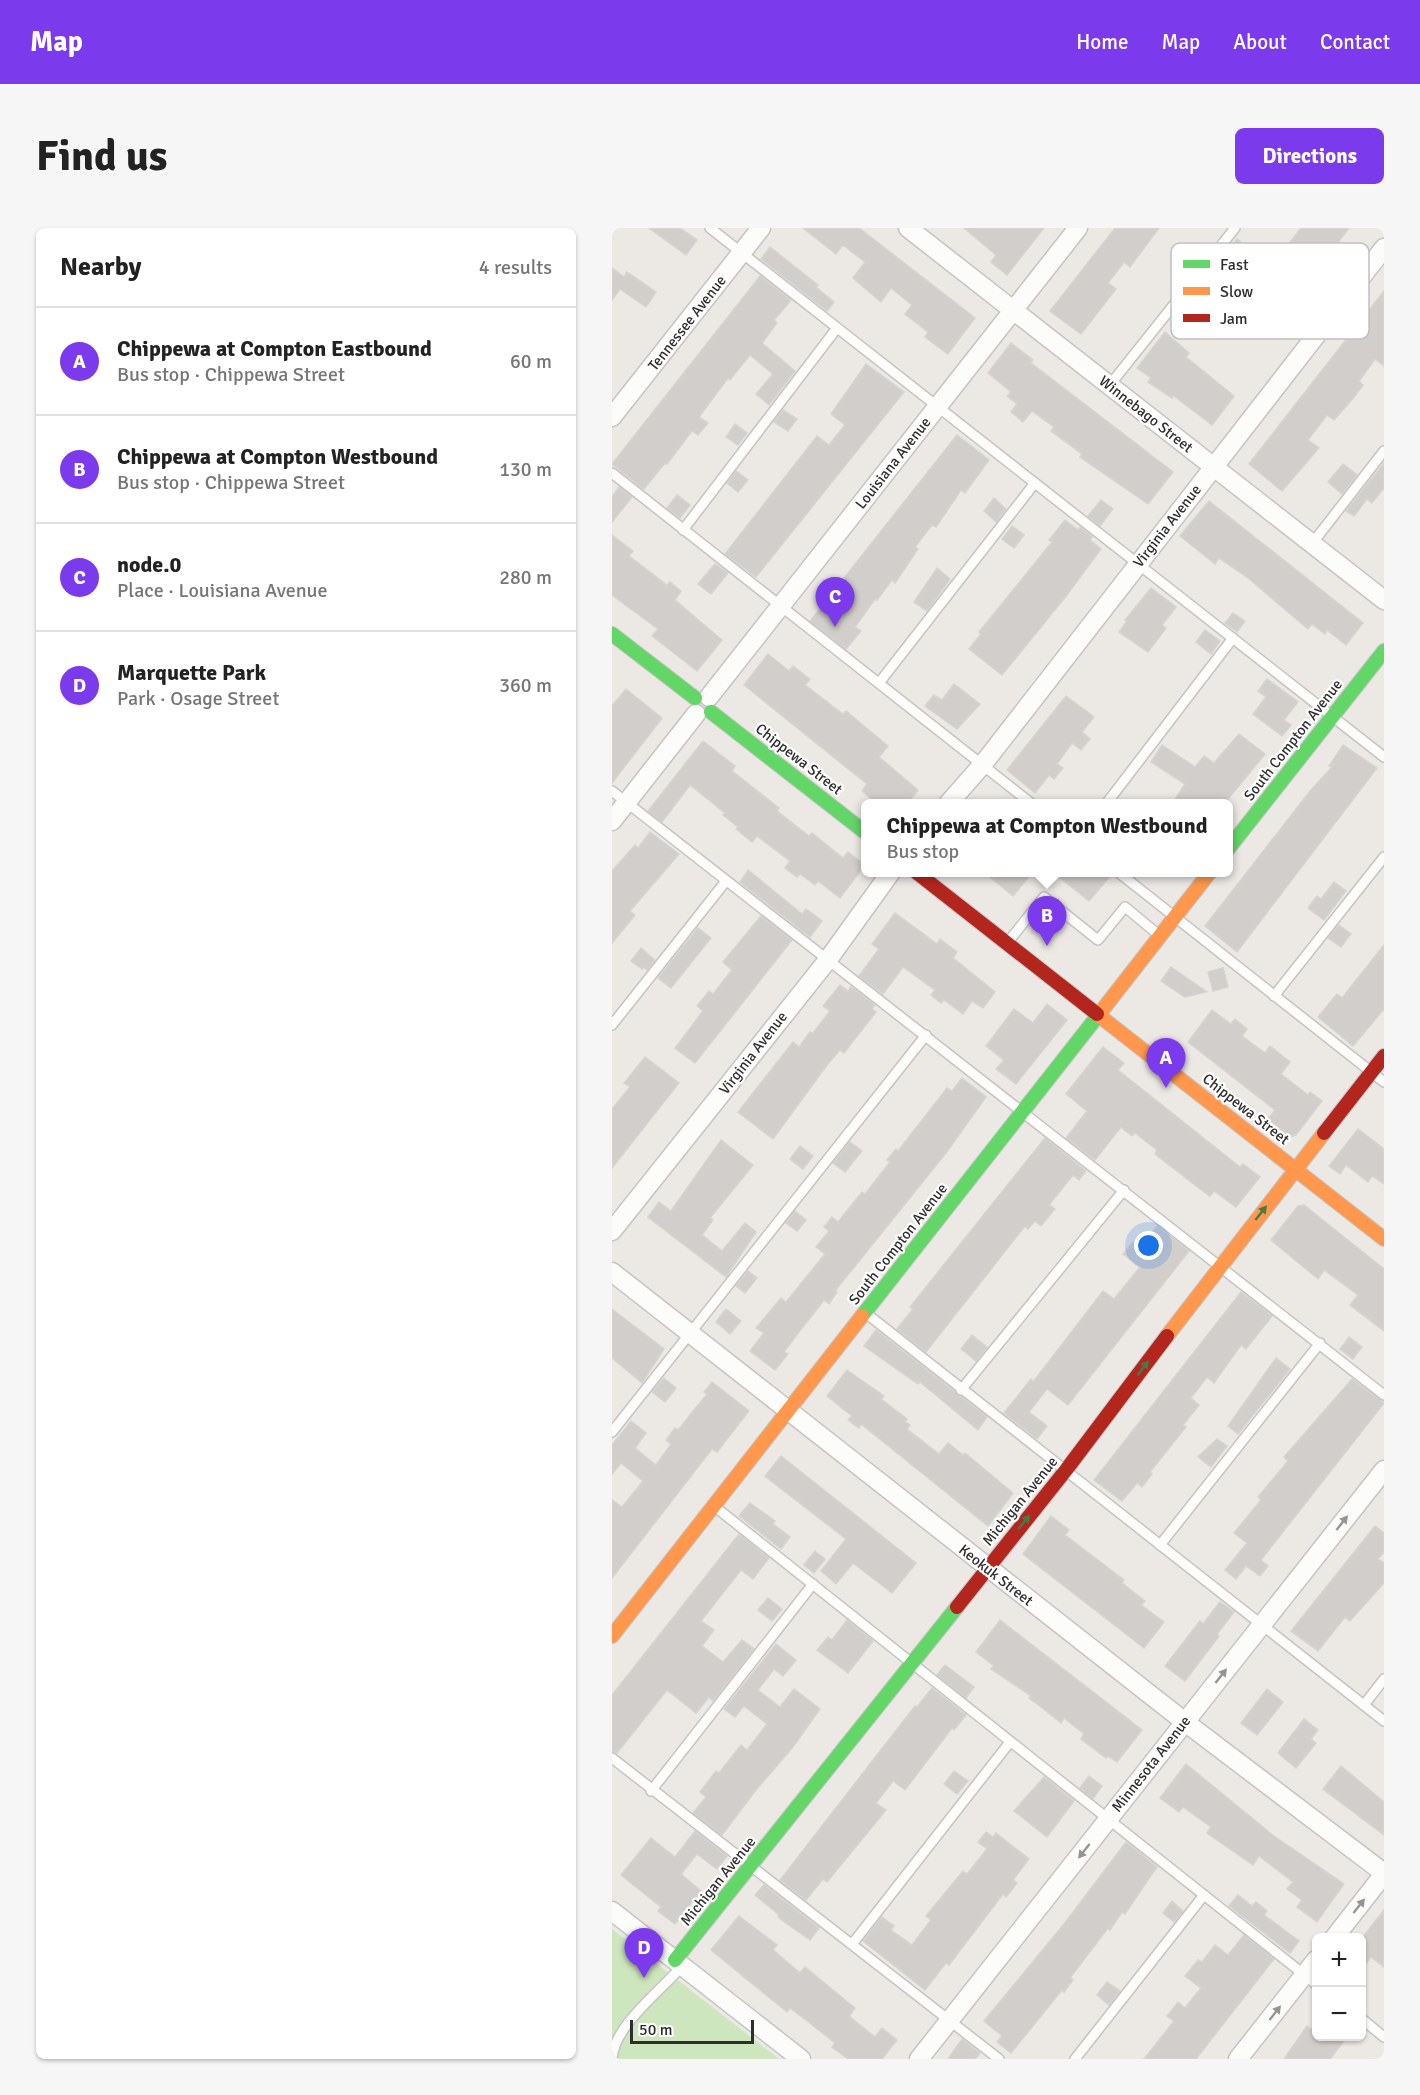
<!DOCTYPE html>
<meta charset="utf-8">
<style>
body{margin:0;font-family:Signika,sans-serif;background:#f6f6f6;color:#222}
.controls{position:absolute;right:18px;bottom:18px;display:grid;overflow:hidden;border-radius:9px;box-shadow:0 2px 4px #0004}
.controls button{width:54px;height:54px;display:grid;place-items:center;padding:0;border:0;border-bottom:2px solid #e0e0e0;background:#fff;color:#222;font:30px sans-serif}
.scale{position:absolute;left:18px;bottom:15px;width:124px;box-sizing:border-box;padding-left:6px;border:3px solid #2e2e2e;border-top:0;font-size:16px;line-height:21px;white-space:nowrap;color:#2e2e2e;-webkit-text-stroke:4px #fff;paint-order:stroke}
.you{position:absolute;left:537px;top:1018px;width:21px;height:21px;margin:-15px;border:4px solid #fff;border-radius:50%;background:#1a73e8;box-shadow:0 0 0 9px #1a73e833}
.badge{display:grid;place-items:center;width:39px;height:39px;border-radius:50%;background:#7c3aed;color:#fff;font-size:20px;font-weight:700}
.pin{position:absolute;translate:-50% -50px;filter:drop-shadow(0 2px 3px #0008)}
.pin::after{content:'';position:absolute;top:32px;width:21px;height:18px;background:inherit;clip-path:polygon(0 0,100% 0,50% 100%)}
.popup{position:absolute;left:249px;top:571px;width:372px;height:78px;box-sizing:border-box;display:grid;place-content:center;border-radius:9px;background:#fff;filter:drop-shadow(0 2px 4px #0005);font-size:20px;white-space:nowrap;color:#767676}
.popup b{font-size:22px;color:#222}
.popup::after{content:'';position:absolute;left:50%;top:100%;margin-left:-12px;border:12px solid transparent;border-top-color:#fff}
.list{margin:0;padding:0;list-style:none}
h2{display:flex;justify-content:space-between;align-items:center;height:78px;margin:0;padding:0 24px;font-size:26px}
h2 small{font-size:20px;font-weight:400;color:#767676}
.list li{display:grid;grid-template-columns:39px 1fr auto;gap:18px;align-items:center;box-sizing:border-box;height:108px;padding:0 24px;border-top:2px solid #e0e0e0}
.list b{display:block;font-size:22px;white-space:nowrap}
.list p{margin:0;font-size:20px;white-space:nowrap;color:#767676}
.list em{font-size:20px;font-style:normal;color:#767676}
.map{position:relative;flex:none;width:772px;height:1831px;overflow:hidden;border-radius:9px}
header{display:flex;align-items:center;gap:36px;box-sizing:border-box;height:84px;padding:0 30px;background:#7c3aed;color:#fff}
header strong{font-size:28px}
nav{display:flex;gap:33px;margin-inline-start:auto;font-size:21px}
.intro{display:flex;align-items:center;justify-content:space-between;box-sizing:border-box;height:144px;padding:0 36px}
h1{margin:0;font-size:42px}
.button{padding:15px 27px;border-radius:9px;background:#7c3aed;color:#fff;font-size:21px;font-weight:700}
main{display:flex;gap:36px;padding:0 36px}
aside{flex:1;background:#fff;border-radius:9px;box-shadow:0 2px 4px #0004}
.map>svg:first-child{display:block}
.green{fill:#cee6be}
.building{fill:#d1cecb;stroke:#d7d4d0;stroke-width:1.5}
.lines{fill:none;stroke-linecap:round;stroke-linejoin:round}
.lane-casing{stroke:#c5c4c5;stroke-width:12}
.street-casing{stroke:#c5c4c5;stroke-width:21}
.fast-casing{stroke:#c5c4c5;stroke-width:16}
.slow-casing{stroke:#c5c4c5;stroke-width:16}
.jam-casing{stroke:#c5c4c5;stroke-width:16}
.lane{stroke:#fcfcfb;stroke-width:9}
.street{stroke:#fcfcfb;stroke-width:18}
.fast{stroke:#63d668;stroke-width:14}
.slow{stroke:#ff974d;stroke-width:14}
.jam{stroke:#b3261e;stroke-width:14}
.oneway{fill:#467a48}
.oneway2{fill:#959594}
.labels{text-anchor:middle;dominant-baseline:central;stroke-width:4.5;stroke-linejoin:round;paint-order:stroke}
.street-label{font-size:15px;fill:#2e2e2e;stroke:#fff}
.key{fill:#fff;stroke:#c0c0c0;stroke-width:1.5}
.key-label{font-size:16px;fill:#2e2e2e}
</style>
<header>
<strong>Map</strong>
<nav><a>Home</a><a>Map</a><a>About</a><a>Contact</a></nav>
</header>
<div class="intro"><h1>Find us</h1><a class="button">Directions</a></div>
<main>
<aside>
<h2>Nearby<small>4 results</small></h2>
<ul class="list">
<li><span class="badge">A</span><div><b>Chippewa at Compton Eastbound</b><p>Bus stop · Chippewa Street</p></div><em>60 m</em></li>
<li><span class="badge">B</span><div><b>Chippewa at Compton Westbound</b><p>Bus stop · Chippewa Street</p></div><em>130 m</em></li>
<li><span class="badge">C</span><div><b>node.0</b><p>Place · Louisiana Avenue</p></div><em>280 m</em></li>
<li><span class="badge">D</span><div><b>Marquette Park</b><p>Park · Osage Street</p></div><em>360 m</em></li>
</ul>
</aside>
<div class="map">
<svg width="772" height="1831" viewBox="0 0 772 1831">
<rect width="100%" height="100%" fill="#ece8e4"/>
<path class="green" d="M0,1701L167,1831H0Z"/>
<g class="building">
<path d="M37,0H68L85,12L74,27Z"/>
<path d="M191,0H247L363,90L336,126L313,109L316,104L293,86L300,77L279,60L269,74L241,50L253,34L231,17L224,26Z"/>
<path d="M352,0H432L395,47L379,34L384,27Z"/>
<path d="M503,0H547L518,39L512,34L496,55L504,61L469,106L438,83Z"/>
<path d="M689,0H737L656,107L631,87L657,54L667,38L663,34Z"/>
<path d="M625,11L639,22L628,35L614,25Z"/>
<path d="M158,19L206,57L204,59L222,74L215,83L149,31Z"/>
<path d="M0,40L12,49L15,44L44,64L34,79L8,61L0,72Z"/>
<path d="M148,48L179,72L162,92L165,95L150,115L183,143L157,177L144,166L161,146L138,127L118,152L116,150L87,189L96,195L86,207L80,203L55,236L53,235L32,261L29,259L0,236Z"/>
<path d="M772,63V138L763,131L747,153L751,157L743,168L722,192L715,187L696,212L707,220L670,263L637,236Z"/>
<path d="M553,104L577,125L574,129L622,168L600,197L562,168L560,170L536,154L539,150L525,140Z"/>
<path d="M399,115L421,132L419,135L561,244L536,276L468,229L470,226L439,203L442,199L420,183L411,194L399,184L405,176L395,168L399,164L376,145Z"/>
<path d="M254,136L292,164L144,349L113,326L205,208L217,217L233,197L219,186Z"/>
<path d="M171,182L185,191L176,203L162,194Z"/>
<path d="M123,196L135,205L126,217L114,209Z"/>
<path d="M345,207L377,232L353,265L349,262L324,299L320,297L303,319L306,321L283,355L280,352L265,372L263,371L243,399L249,403L234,421L198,393Z"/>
<path d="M772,235V260L760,275L755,271L742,288L734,283Z"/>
<path d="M731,236L745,247L730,266L716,254Z"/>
<path d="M124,243L136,252L126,264L115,255Z"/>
<path d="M7,259L20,269L0,294V269Z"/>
<path d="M65,267L78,277L68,290L55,280Z"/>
<path d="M382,270L394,281L384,294L372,283Z"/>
<path d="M489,272L501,281L488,298L476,288Z"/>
<path d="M597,273L751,395L734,417L715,402L713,406L700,396L696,401L636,350L607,330L603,336L568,308Z"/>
<path d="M453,292L466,302L468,299L480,309L478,312L489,321L455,367L390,447L357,421L369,406L367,404L440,314L437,312Z"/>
<path d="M400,298L412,307L402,320L390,311Z"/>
<path d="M0,307L21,323L17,328L55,357L58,354L69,363L63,372L110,412L85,443L40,408L46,401L0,367Z"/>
<path d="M103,336L116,345L99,366L86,356Z"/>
<path d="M325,340L338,351L315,383L302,374Z"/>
<path d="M539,360L564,379L550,397L554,400L536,424L507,404L515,393L513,392Z"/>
<path d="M621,385L633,393L625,404L613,395Z"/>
<path d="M593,402L608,413L599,426L584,414Z"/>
<path d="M156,426L177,443L181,438L198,451L193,457L231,486L234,483L276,518L267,529L306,562L295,576H265L250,563L255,556L132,457Z"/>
<path d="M655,451L686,474L672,492L679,497L670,508L641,486L654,469L646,463Z"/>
<path d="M342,456L368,476L345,501L313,478L322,467L330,472Z"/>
<path d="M14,461L50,490L0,555V478Z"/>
<path d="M454,468L482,489L470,504L478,511L469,522L460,515L445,536L451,540L442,551L437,547L423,565L395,542Z"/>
<path d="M627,506L653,526L612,576H560L573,556L539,534L550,517L583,539L592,528L602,535Z"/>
<path d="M91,513L123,538L120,543L167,580L165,583L197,608L200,605L231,630L236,624L253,637L228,670L206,653L203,657L188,646L185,649L173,640L178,633L145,608L140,614L124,601L126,599L111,587L113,585L78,557L50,594L36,583Z"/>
<path d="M731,517L765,540L625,724L593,698L698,563L720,539L717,538Z"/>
<path d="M38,604L67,626L18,683L23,687L0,715V643L23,617L26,620Z"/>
<path d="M136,642L190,686L194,681L210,693L198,709L128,654Z"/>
<path d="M373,645H420L401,668Z"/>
<path d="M442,645H499L500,646L477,673Z"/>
<path d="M722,654L734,663L712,692L696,680L705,668L709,671Z"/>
<path d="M283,685L325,716L328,711L345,724L341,730L383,764L371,780L360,773L351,786L332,772L329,775L319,767L323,762L291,739L271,766L247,748L267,721L260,716Z"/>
<path d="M149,688L180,712L83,835L63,820L91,783L85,778L97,763L101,766L120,742L111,734Z"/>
<path d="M727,697L739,706L729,719L716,710Z"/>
<path d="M86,700L99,710L59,760L46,750Z"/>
<path d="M772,717V781L741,818L706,789L725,766L730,770Z"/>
<path d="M29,720L43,732L35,742L32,739L30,741L19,733Z"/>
<path d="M559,739L595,764L573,769L549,753Z"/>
<path d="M611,740L616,759L601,763L596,744Z"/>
<path d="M228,757L236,763L239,759L263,777L260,781L264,784L232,825L228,822L215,837L161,911L126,884L181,814L187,819L198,804L201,805L218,783L211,778Z"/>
<path d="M435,776L455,792L404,856L384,841L392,832L374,818L402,781L421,795Z"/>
<path d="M600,782L619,796L623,791L635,801L630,808L653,825L658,818L678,834L669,846L696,867L698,864L710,873L684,907L678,909L656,891L663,882L576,814Z"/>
<path d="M491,819L512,835L506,842L628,939L631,936L648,949L624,979L602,963L598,968L592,964L543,926L545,922L523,905L520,908L509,899L483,932L454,910L475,883L454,866Z"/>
<path d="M33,829L67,855L0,940V881L18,859L12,855Z"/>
<path d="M350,850L374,869L334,925L223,1063L225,1064L217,1076L212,1072L184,1108L172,1124L176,1126L163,1142L138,1123L152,1105L144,1100L169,1070L174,1074L213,1026L204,1019L217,1003L212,999L220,989L226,994L250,964L253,966L278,934L275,932L284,921L286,923L335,860L340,863Z"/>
<path d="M746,901L772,921V956L760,948L756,954L734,937L728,946L717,938Z"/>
<path d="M433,910L474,943L467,952L461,947L437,977L443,981L429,998L423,993L416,1001L413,998L314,1124L285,1101L301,1081L298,1079Z"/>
<path d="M109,912L141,937L98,990L101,992L90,1007L110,1023L133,995L144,1004L114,1049L36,989L47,974L59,983Z"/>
<path d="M238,914L250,923L233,944L221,935Z"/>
<path d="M188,918L201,928L191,941L178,931Z"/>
<path d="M692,977L772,1041V1103L738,1077L746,1067L712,1042L706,1051L659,1012L686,978Z"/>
<path d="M183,983L194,992L185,1003L174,995Z"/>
<path d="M545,998L577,1023L456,1177L435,1161L417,1184L435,1198L425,1211L392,1185L419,1151L421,1154L491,1063L502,1071L528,1039L511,1026L521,1014L528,1020Z"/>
<path d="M136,1043L145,1050L133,1065L124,1058Z"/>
<path d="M629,1064L660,1088L634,1121L629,1117L602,1155L595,1149L579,1170L587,1177L571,1197L574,1199L538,1244L540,1246L530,1259L525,1255L510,1273L482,1252Z"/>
<path d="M0,1081L52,1121L30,1155L0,1130Z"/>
<path d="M114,1081L129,1093L118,1106L104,1094Z"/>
<path d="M264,1102L375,1189L366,1202L308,1154L306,1156L252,1118Z"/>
<path d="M360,1107L375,1119L364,1133L349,1121Z"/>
<path d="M737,1109L750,1119L741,1131L728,1121Z"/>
<path d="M664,1130L678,1141L626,1206L616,1198Z"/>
<path d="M235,1142L272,1168L269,1171L295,1191L293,1194L298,1197L295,1201L327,1226L336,1215L351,1227L353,1225L401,1265L376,1298L249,1196L247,1200L236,1192L240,1188L215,1168Z"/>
<path d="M52,1150L64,1160L53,1174L40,1164Z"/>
<path d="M740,1151L772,1175L649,1332L656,1338L648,1348L634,1338L624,1351L613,1342L635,1315L622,1305L649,1272L646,1269L676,1233L672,1229Z"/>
<path d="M100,1154L137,1183L105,1224L100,1221L0,1350V1272L10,1279L31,1253L9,1235L0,1246V1217L19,1193L34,1205L23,1220L44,1237L59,1216L54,1212L63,1200L66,1202L95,1166L92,1164Z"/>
<path d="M605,1211L615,1218L599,1239L586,1229Z"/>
<path d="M169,1228L304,1335L280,1365L241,1335L224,1356L209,1343L234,1311L153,1248Z"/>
<path d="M138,1275L163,1293L161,1296L178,1309L169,1321L127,1288Z"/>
<path d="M439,1288L457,1302L453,1307L512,1352L510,1355L533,1373L529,1377L552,1394L532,1420L411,1326Z"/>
<path d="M763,1298L772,1305V1324L766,1331L772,1335V1355L738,1393L733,1389L706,1423L679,1403Z"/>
<path d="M127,1306L157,1330L141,1351L129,1342L89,1393L102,1402L90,1418L111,1434L130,1412L142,1421L101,1473L97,1469L84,1485L55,1462L5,1525L0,1523V1467Z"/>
<path d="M203,1323L213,1331L202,1345L192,1337Z"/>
<path d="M156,1370L170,1381L160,1393L146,1382Z"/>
<path d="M608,1374L622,1384L605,1406L607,1408L573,1453L553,1438L588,1393L591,1396Z"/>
<path d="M235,1392L261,1413L236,1445L205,1422L216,1409L220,1412Z"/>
<path d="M388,1392L530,1502L505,1534L496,1528L494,1530L469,1511L472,1506L452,1490L449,1495L429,1479L417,1470L419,1468L379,1441L382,1438L364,1424Z"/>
<path d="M164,1416L184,1432L171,1448L162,1441L146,1462L168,1479L182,1461L208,1481L181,1519L144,1562L110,1607L81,1585L94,1569L88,1564L104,1543L107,1545L129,1517L135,1522L155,1496L132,1478L123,1489L112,1481Z"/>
<path d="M333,1437L362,1459L354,1470L325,1447Z"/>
<path d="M320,1460L354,1487L342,1502L340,1500L293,1562L281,1553L264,1575L274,1582L215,1654L211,1651L194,1672L168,1652L303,1478L305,1479Z"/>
<path d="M655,1461L671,1474L645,1507L629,1495Z"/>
<path d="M692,1491L706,1502L699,1511L704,1515L684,1540L666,1525Z"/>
<path d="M574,1536L662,1608L732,1656L705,1694L685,1679L690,1672L675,1661L681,1654L647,1628L641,1637L595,1605L599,1599L571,1579L567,1584L548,1570Z"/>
<path d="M729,1538L772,1574V1607L711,1561Z"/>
<path d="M342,1543L356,1553L345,1566L332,1556Z"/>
<path d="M477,1548L490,1558L481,1571L468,1560Z"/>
<path d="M432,1549L462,1573L435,1609L402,1583Z"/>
<path d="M83,1603L115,1628L105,1641L85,1626L69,1646L89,1663L63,1696L46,1683L49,1679L9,1647L39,1610L63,1629Z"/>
<path d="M374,1604L381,1609L384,1605L417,1631L401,1652L405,1655L394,1669L391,1666L337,1737L334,1735L313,1762L251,1713L270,1689L282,1698L279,1702L300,1717L319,1692L314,1688L351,1643L355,1646L375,1621L366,1614Z"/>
<path d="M514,1614L545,1639L513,1686L510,1684L498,1702L496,1700L458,1750L461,1752L452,1764L450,1762L399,1825L385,1814L390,1808L372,1793L452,1696Z"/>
<path d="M152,1657L207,1700L198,1712L167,1690L166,1686L143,1667Z"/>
<path d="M626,1667L640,1678L644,1674L655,1683L652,1687L687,1713L678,1725L617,1678Z"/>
<path d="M560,1673L571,1683L562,1694L551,1685Z"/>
<path d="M772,1682V1739L759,1729L750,1741V1710Z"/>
<path d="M127,1688L165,1717L161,1722L188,1745L193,1739L243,1780L237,1788L263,1809L270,1800L285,1812L270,1831H236L220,1819L223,1815L194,1792L178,1780L175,1784L99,1722Z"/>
<path d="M632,1707L662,1731L584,1831H532L562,1793L555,1788L566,1774L573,1780L589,1760L573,1748L586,1732L590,1734L603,1717L616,1727Z"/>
<path d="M495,1754L508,1763L497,1777L485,1767Z"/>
<path d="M695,1798L705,1805V1809H735L718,1831H672Z"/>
<path d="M350,1811L368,1825L363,1831H336Z"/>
</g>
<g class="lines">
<g class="lane-casing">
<g id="lane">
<path d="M98,0L772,529"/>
<path d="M497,158L623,0"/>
<path d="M0,245L420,576"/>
<path d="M71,302L225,100"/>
<path d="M699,317L772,223"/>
<path d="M267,455L423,255"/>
<path d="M0,563L772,1167"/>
<path d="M494,576L621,410"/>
<path d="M506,644L772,854"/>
<path d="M396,714L432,669L486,712L513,679L548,708"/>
<path d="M662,768L772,629"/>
<path d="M0,797L114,653"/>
<path d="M255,1086L772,1493"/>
<path d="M349,1162L512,962"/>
<path d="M0,1204L314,807"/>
<path d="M102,1278L704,1756"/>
<path d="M548,1317L708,1115"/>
<path d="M752,1477L772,1451"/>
<path d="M0,1530L387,1831"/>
<path d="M39,1563L201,1356"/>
<path d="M241,1715L398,1514"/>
<path d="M750,1791L772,1809"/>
<path d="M0,1831C2,1797 49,1763 70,1738"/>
<path d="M463,1831L592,1667"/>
</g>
</g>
<g class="street-casing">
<g id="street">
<path d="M296,0L772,372"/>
<path d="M0,189L149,0"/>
<path d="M97,469L466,0"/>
<path d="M336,576L371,536L772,20"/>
<path d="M0,593L84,486"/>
<path d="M0,1003L215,733L279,644"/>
<path d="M0,1044L573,1494L772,1645"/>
<path d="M0,1683L189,1831"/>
<path d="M722,1710L772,1646"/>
<path d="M307,1831L772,1242"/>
<path d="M626,1831L704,1732"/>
</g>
</g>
<g class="fast-casing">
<g id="fast">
<path d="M0,406L83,470"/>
<path d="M99,484L254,605"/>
<path d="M616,621L772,423"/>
<path d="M250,1088L488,785"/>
<path d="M63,1732L345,1379"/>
</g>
</g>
<g class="slow-casing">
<g id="slow">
<path d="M488,785L598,644"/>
<path d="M485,786L772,1011"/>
<path d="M555,1108L712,905"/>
<path d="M0,1408L250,1088"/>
</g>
</g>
<g class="jam-casing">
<g id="jam">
<path d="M304,644L485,786"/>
<path d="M712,905L772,828"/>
<path d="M345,1379L454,1242L555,1108"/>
</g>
</g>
<use href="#lane" class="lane"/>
<use href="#street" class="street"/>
<use href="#fast" class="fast"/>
<use href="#slow" class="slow"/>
<use href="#jam" class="jam"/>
</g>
<defs><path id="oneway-solid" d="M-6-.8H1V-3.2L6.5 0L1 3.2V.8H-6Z" transform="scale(1.5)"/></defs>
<g class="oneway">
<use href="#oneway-solid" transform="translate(649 985) rotate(-52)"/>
<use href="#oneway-solid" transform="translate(531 1140) rotate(-53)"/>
<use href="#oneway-solid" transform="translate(412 1294) rotate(-51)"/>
</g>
<g class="oneway2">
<use href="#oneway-solid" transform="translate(730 1295) rotate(-52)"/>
<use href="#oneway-solid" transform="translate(609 1448) rotate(-52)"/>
<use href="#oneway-solid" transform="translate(472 1623) rotate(128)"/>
<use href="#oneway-solid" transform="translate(747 1678) rotate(-52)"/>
<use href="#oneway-solid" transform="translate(663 1785) rotate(-52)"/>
</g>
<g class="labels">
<g class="street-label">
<text transform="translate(75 95) rotate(-52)">Tennessee Avenue</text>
<text transform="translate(534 186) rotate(38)">Winnebago Street</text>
<text transform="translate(281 235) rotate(-52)">Louisiana Avenue</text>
<text transform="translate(555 298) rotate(-52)">Virginia Avenue</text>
<text transform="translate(681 512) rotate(-52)">South Compton Avenue</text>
<text transform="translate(187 531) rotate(38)">Chippewa Street</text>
<text transform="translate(141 825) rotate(-52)">Virginia Avenue</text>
<text transform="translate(634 881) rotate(38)">Chippewa Street</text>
<text transform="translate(286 1016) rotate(-52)">South Compton Avenue</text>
<text transform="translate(408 1273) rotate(-51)">Michigan Avenue</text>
<text transform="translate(384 1347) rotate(38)">Keokuk Street</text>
<text transform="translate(539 1536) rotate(-52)">Minnesota Avenue</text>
<text transform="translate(106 1653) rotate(-51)">Michigan Avenue</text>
</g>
</g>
<rect x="559" y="15" width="198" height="96" rx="9" class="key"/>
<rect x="571" y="32" width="27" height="8" fill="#63d668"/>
<rect x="571" y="59" width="27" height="8" fill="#ff974d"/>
<rect x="571" y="86" width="27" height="8" fill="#b3261e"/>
<g class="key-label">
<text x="608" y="42">Fast</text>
<text x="608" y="69">Slow</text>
<text x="608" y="96">Jam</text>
</g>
</svg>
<div class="controls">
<button>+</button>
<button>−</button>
</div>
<div class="scale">50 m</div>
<div class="you"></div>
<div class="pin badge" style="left:554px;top:860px">A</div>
<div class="pin badge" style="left:435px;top:718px">B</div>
<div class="popup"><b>Chippewa at Compton Westbound</b>Bus stop</div>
<div class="pin badge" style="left:223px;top:399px">C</div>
<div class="pin badge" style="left:32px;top:1750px">D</div>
</div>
</main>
